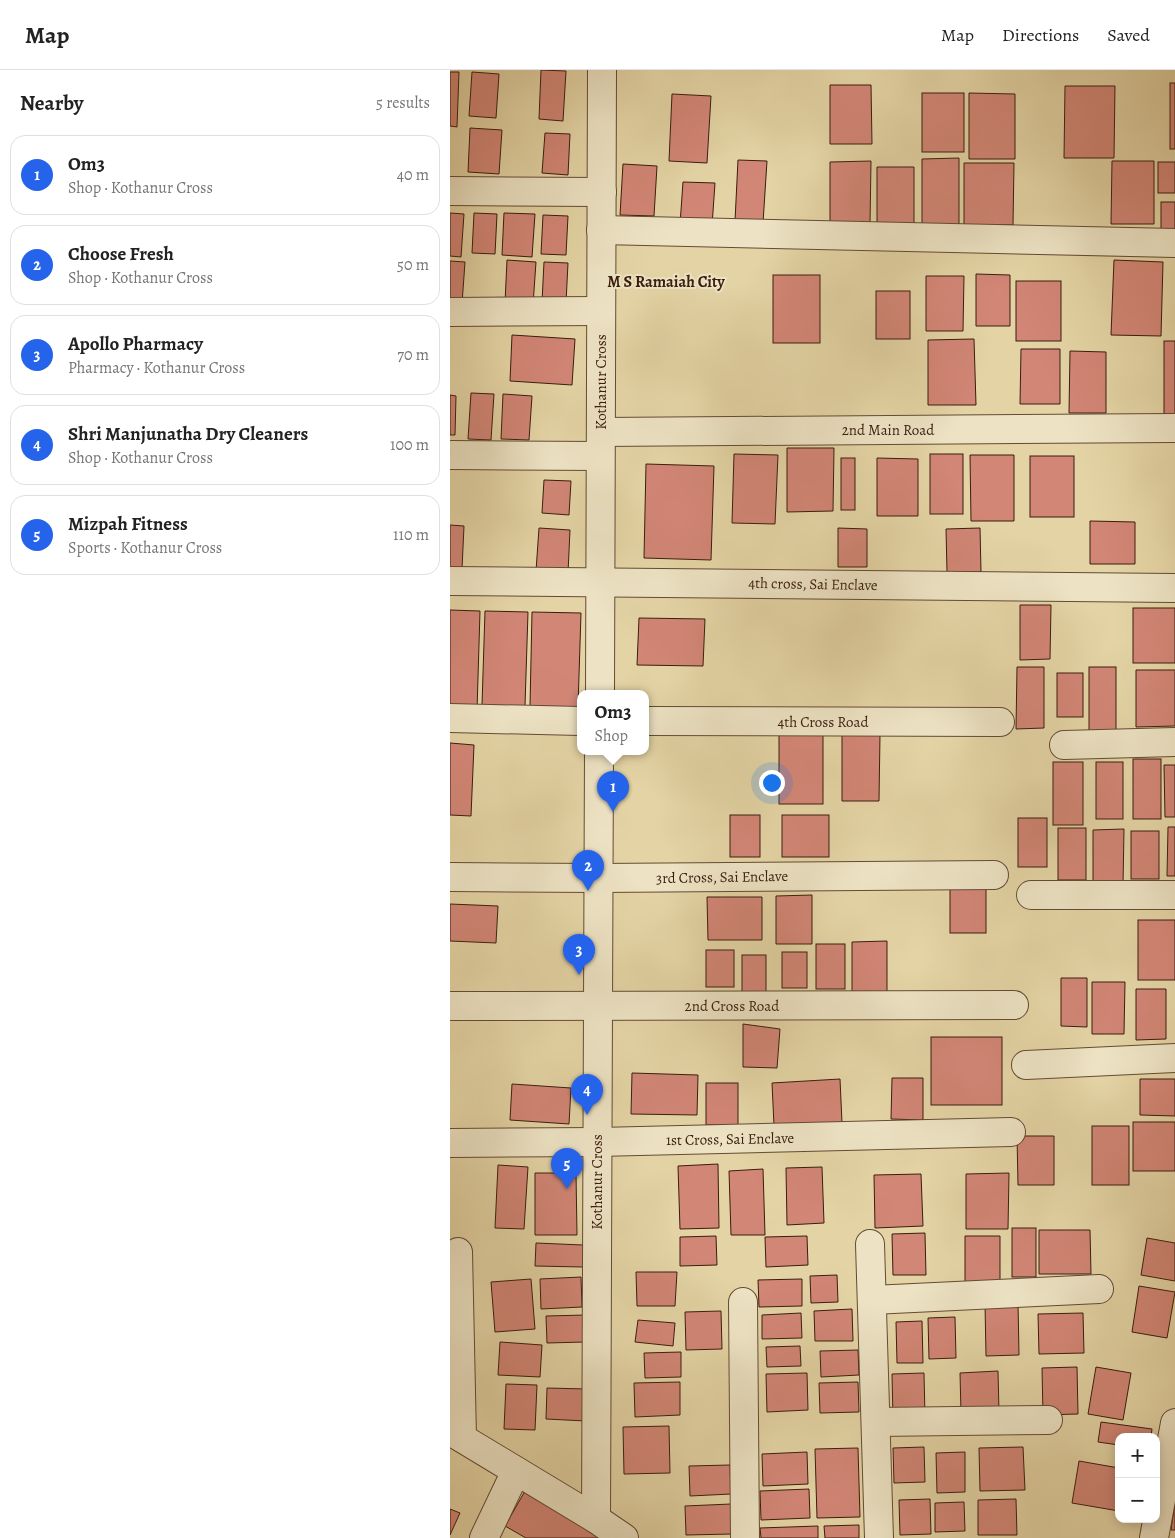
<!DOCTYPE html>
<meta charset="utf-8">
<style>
body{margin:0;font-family:Alegreya,serif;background:#f6f6f6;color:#222}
.controls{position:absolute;right:15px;bottom:15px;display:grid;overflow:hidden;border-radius:10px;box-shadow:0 2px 12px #0003}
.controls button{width:45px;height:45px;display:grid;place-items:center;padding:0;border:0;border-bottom:1px solid #e0e0e0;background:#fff;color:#222;font:25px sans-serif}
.you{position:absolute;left:321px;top:712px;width:18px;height:18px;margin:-12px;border:4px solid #fff;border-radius:50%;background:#1a73e8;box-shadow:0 0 0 8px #1a73e833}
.badge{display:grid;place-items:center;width:32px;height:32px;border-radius:50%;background:#2563eb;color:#fff;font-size:16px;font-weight:700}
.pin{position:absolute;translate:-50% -41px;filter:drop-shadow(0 1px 2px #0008)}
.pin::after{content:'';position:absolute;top:26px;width:18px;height:15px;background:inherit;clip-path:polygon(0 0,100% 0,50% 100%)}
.popup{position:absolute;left:127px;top:620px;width:72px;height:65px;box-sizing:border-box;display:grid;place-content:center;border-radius:10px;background:#fff;filter:drop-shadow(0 1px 4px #0005);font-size:16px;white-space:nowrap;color:#767676}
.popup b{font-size:19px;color:#222}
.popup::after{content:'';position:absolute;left:50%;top:100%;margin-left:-10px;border:10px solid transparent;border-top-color:#fff}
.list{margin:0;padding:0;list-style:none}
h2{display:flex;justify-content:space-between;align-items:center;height:65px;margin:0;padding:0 20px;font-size:21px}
h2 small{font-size:16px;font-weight:400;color:#767676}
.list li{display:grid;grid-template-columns:32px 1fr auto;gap:15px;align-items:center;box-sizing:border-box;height:80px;margin:0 10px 10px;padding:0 10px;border:1px solid #e0e0e0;border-radius:15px}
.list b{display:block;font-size:19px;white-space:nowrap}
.list p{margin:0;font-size:16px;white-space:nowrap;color:#767676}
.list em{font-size:16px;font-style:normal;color:#767676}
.map{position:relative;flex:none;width:725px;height:1468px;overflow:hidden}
header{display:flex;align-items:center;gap:30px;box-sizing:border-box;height:70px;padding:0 25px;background:#fff;border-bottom:1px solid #e0e0e0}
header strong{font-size:24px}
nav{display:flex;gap:28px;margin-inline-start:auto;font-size:18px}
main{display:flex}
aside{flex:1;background:#fff}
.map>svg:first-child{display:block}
.building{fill:#d28676;stroke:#3a1d0e}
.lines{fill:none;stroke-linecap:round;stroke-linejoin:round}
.minor-casing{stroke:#644b34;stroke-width:30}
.tertiary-casing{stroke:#644b34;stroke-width:30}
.minor{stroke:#ede3c4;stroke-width:28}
.tertiary{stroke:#ede3c4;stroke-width:28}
.labels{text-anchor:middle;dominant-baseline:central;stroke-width:4;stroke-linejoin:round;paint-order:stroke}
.street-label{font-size:15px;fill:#3a1d0e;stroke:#ede3c4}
.neighbourhood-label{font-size:16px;font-weight:bold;fill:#3a1d0e;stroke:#ede3c4}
</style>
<header>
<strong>Map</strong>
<nav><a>Map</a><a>Directions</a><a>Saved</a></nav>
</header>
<main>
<aside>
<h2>Nearby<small>5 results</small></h2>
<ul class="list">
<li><span class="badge">1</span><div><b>Om3</b><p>Shop · Kothanur Cross</p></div><em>40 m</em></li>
<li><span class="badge">2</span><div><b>Choose Fresh</b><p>Shop · Kothanur Cross</p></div><em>50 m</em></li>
<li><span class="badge">3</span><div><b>Apollo Pharmacy</b><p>Pharmacy · Kothanur Cross</p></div><em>70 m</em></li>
<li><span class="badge">4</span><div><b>Shri Manjunatha Dry Cleaners</b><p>Shop · Kothanur Cross</p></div><em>100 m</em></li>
<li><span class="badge">5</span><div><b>Mizpah Fitness</b><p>Sports · Kothanur Cross</p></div><em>110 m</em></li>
</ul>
</aside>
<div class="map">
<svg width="725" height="1468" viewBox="0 0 725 1468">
<rect width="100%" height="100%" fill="#e4d4a5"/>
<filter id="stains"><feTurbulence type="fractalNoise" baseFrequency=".004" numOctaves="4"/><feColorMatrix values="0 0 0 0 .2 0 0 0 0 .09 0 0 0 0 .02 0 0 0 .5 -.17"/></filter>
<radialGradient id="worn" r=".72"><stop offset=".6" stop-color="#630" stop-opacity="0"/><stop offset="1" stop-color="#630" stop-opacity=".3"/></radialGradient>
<g class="building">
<path d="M91,0L116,1L113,51L89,49Z"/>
<path d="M0,2H9L7,57L0,56Z"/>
<path d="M22,2L49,4L46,48L19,46Z"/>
<rect x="720" y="13" width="5" height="66"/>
<path d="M380,15H421L422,74H380Z"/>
<path d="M615,16H665L664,88H614Z"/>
<rect x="472" y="23" width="42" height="59"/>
<path d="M519,23L565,24V89H519Z"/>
<path d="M222,24L261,26L257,93L219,91Z"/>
<path d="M20,58L52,60L49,104L18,102Z"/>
<path d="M95,63L120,64L118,105L92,103Z"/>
<path d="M509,88V162H472V89Z"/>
<path d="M288,90L317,91L313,153L285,151Z"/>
<path d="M421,91L420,154H380V92Z"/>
<path d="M662,91H704V154H661Z"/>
<rect x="708" y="92" width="17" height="31"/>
<path d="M514,93H564L563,155H514Z"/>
<path d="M173,94L207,96L204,146L170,145Z"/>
<path d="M427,97H464V154L427,155Z"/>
<path d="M233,112L265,113L262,156L230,154Z"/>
<rect x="711" y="132" width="14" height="30"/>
<path d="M0,143L14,144L11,187L0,186Z"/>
<path d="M24,143L47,144L45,184L22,183Z"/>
<path d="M54,143L85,144L82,187L52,185Z"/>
<path d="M93,145L118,146L116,185L91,184Z"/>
<path d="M57,190L86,192L83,235L55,233Z"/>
<path d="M664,190L713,192L711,266L661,265Z"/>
<path d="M0,191L15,192L12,234L0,233Z"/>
<path d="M94,192L118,193L116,233L92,232Z"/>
<path d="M526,204L560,205V256H526Z"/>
<rect x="323" y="205" width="47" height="68"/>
<path d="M476,206H514L513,261H476Z"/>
<rect x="566" y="211" width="45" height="60"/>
<rect x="426" y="221" width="34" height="48"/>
<path d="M62,265L125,269L122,315L60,311Z"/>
<path d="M524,269L526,335H478V270Z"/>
<rect x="714" y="271" width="11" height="73"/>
<path d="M571,279H610V334H570Z"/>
<path d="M620,281L656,282V343H619Z"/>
<path d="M21,323L44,324L41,370L18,369Z"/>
<path d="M53,324L82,326L79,370L51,369Z"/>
<path d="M0,325L6,326L5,365H0Z"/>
<path d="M337,378H384L383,441L337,442Z"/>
<path d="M284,384L328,385L325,454L282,453Z"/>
<rect x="480" y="384" width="33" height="60"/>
<path d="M520,385H564V451H521Z"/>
<rect x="580" y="386" width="44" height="61"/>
<rect x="391" y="388" width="14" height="52"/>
<path d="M427,388L468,389V446H427Z"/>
<path d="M196,394L264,396L261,490L194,488Z"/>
<path d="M94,410L121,411L119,445L92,443Z"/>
<path d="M640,451L685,452V494H640Z"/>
<path d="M0,455L14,456L12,499H0Z"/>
<path d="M89,458L120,460L118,503L86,501Z"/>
<path d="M388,458L417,459V497H388Z"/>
<path d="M530,458L531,502H497L496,459Z"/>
<path d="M570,535H601L600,589L570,590Z"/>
<rect x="683" y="538" width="42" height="55"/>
<path d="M0,540L30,541L27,641L0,640Z"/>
<path d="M35,541L78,542L75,636L32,635Z"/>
<path d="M82,542L131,543L128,637L80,636Z"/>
<path d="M189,548L255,549L253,596L187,595Z"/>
<path d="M567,597H594V658L566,659Z"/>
<rect x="639" y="597" width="27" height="66"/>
<path d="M686,600H725V656L686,657Z"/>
<rect x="607" y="603" width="26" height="44"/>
<rect x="329" y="664" width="44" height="70"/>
<path d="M392,665H430L429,731H392Z"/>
<path d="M0,673L24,675L21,746L0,745Z"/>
<rect x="683" y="689" width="28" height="60"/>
<rect x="603" y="692" width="30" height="63"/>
<rect x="646" y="692" width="27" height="57"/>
<path d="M714,695H725V747H715Z"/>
<rect x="280" y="745" width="30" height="42"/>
<rect x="332" y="745" width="47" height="42"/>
<rect x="568" y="748" width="29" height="49"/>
<path d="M718,757H725V806H717Z"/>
<rect x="608" y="758" width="28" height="52"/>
<path d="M674,759L673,816H643V760Z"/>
<rect x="681" y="761" width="28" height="48"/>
<rect x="500" y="816" width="36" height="47"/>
<path d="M362,825V874H326V826Z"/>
<path d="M257,827H312V870H258Z"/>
<path d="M0,834L48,836L46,873L0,871Z"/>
<rect x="688" y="850" width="37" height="60"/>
<path d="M437,871V928H402V872Z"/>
<rect x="366" y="874" width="29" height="45"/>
<rect x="256" y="880" width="28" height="37"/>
<rect x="332" y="882" width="25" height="36"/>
<rect x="292" y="885" width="24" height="42"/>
<path d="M611,908H637V957L611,956Z"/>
<path d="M642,912H675L674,964H642Z"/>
<path d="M686,919H716V969L686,970Z"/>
<path d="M293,954L330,959L327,998L293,997Z"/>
<rect x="481" y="967" width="71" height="68"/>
<path d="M182,1003L248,1005L247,1045L181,1044Z"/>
<path d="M442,1008H473V1050L441,1049Z"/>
<path d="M390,1009L392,1053L324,1056L322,1013Z"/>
<path d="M690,1009H725V1046L690,1045Z"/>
<rect x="256" y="1013" width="32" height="42"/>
<path d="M62,1014L121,1018L119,1054L60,1050Z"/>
<rect x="683" y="1052" width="42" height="49"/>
<rect x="642" y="1056" width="37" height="59"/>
<path d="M567,1066H604V1115H568Z"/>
<path d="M268,1094L269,1158L230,1159L228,1096Z"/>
<path d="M48,1095L78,1097L74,1159L45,1158Z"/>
<path d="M372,1097L374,1153L337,1155L336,1098Z"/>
<path d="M313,1099L315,1165H281L279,1101Z"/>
<path d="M85,1103H126L127,1165H85Z"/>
<path d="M559,1103L558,1159H516V1104Z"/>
<path d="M471,1104L473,1156L425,1158L424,1105Z"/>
<rect x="562" y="1158" width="24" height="49"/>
<path d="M589,1160H640L641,1204H589Z"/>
<path d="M475,1163L476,1205H443L442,1164Z"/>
<path d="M266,1166L267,1195L230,1196V1167Z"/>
<path d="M357,1166L358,1195L316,1197L315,1167Z"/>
<path d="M515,1166H550V1215L515,1216Z"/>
<path d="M697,1168L725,1173V1211L691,1205Z"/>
<path d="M86,1173L133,1175V1197L85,1196Z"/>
<path d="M186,1202H227L225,1236H187Z"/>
<path d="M387,1205L388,1232L361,1233L360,1206Z"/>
<path d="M131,1207L132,1237L91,1239L90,1209Z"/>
<path d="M81,1209L85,1259L45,1262L41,1212Z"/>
<path d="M352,1209V1236L309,1237L308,1210Z"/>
<path d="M689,1216L725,1222L717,1268L682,1262Z"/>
<path d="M568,1233L569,1285L536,1286L535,1234Z"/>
<path d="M402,1239L403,1271H365L364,1241Z"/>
<path d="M271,1241L272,1279L236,1280L235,1242Z"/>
<path d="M351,1243L352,1268L312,1269V1245Z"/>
<path d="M633,1243L634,1283L589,1284L588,1244Z"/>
<path d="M135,1245V1272L97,1273L96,1246Z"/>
<path d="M505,1247L506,1288L479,1289L478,1248Z"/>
<path d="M188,1250L225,1253L223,1276L185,1272Z"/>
<path d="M472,1251L473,1293H447L446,1252Z"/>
<path d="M50,1272L92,1275L90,1307L48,1305Z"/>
<path d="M350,1276L351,1296L317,1297L316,1277Z"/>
<path d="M408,1280L409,1305L371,1307L370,1281Z"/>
<path d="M231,1282V1307L195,1308L194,1283Z"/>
<path d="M627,1297L628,1344L593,1345L592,1298Z"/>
<path d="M646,1297L681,1303L673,1350L638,1344Z"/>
<path d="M548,1301L549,1342L511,1343L510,1303Z"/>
<path d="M357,1303L358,1340L317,1342L316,1304Z"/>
<path d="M474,1303L475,1348L443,1349L442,1304Z"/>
<path d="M230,1312V1345L185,1347L184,1313Z"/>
<path d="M408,1312L409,1342L370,1343L369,1313Z"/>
<path d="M56,1314L87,1315L85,1360L54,1359Z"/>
<path d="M97,1318L137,1319L136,1351L96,1349Z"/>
<path d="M651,1352L702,1359L701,1367H669V1375L648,1372Z"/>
<path d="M219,1356L220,1403L174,1404L173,1357Z"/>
<path d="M474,1377L475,1412L444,1413L443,1378Z"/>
<path d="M573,1377L575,1420L530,1421L529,1378Z"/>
<path d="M408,1378L410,1447L367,1448L365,1379Z"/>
<path d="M357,1382L358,1414L313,1416L312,1384Z"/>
<path d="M515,1382V1422L487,1423L486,1383Z"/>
<path d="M629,1391L669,1398V1441L622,1433Z"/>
<path d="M280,1395L281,1424L240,1426L239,1396Z"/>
<path d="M359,1419L360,1448L311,1450L310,1421Z"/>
<path d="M75,1421L154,1468H76L55,1456Z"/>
<path d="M480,1429L481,1464L450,1465L449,1430Z"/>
<path d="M566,1429L567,1465H528V1430Z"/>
<path d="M514,1432L515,1461L485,1462V1433Z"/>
<path d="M725,1432V1460H721Z"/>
<path d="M281,1434L282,1464L236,1465L235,1436Z"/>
<path d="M0,1439L10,1443L0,1465Z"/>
<path d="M409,1455V1468H375L374,1456Z"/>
<path d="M368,1456V1468H311L310,1458Z"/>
</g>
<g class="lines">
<g class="minor-casing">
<g id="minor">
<path d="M0,121L152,122"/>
<path d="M151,160L725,173"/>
<path d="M0,242L151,241"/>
<path d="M151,362L725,358"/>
<path d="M0,385L150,386"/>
<path d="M0,511L725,518"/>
<path d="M0,648L130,651"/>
<path d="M196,651L550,652"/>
<path d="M614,675L725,672"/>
<path d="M0,807L149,808L544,805"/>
<path d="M581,825H725"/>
<path d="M0,936L564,935"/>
<path d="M576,995L725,988"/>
<path d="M0,1073L148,1072L561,1062"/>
<path d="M420,1174L429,1468"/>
<path d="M8,1182L12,1368"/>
<path d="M422,1230L649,1219"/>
<path d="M293,1232L295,1468"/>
<path d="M426,1352L598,1350"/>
<path d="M34,1468L66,1401"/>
<path d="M704,1468L725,1353"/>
</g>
</g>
<g class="tertiary-casing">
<g id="tertiary">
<path d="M150,623L152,0"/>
<path d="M0,1361L146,1449L174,1468"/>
<path d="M146,1449L149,681"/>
</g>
</g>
<use href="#minor" class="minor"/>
<use href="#tertiary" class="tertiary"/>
</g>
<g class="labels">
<g class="street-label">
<text transform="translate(151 312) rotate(-90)">Kothanur Cross</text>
<text x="438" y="360">2nd Main Road</text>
<text transform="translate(363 514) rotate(1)">4th cross, Sai Enclave</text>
<text x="373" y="652">4th Cross Road</text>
<text transform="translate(272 807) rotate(-1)">3rd Cross, Sai Enclave</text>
<text x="282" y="936">2nd Cross Road</text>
<text transform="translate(280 1069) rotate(-1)">1st Cross, Sai Enclave</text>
<text transform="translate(147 1112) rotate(-90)">Kothanur Cross</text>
</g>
<g class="neighbourhood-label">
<text x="216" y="212">M S Ramaiah City</text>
</g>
</g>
<rect width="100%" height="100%" filter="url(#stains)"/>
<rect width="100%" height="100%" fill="url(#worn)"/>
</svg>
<div class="controls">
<button>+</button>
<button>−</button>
</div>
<div class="you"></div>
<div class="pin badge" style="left:163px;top:742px">1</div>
<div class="popup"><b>Om3</b>Shop</div>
<div class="pin badge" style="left:138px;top:821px">2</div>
<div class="pin badge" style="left:129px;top:905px">3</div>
<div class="pin badge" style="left:137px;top:1045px">4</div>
<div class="pin badge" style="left:117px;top:1119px">5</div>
</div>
</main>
